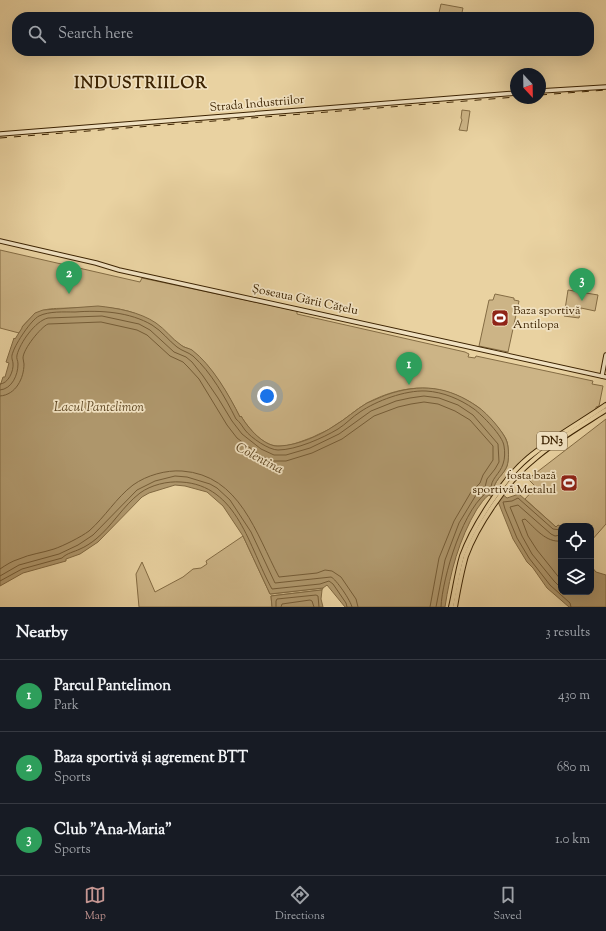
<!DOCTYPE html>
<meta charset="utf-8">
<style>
body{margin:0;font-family:"Sorts Mill Goudy",serif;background:#242831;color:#f1f3f6}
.controls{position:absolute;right:12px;bottom:12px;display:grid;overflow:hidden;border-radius:8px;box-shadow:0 4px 16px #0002}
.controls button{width:36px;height:36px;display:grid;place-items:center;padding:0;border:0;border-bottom:1px solid #363941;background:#171b24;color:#f1f3f6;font:20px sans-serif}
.compass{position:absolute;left:510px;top:68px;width:36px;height:36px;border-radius:50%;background:#171b24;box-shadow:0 4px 16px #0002;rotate:158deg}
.you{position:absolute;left:267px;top:396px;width:14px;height:14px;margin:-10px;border:3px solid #fff;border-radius:50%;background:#1a73e8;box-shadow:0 0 0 6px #1a73e833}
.badge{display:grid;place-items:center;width:26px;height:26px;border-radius:50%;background:#c59692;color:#fff;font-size:13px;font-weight:700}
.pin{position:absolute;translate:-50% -33px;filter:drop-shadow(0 1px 2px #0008)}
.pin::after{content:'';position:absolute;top:21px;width:14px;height:12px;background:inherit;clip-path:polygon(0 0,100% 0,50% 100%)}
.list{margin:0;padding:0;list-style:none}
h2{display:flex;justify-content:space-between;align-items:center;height:52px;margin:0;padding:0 16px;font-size:17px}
h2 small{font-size:13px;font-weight:400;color:#9ea1a6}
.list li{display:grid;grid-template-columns:26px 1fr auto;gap:12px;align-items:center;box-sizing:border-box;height:72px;padding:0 16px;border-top:1px solid #363941}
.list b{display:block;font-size:15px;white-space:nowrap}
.list p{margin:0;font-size:13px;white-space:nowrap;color:#9ea1a6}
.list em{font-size:13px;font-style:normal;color:#9ea1a6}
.icon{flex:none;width:22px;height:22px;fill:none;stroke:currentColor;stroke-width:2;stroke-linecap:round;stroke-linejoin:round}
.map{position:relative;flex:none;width:606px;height:607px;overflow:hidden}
.search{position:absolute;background:#171b24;box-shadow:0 4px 16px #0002;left:12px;right:12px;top:12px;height:44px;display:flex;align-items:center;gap:10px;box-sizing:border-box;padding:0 14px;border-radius:16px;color:#9ea1a6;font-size:15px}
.sheet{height:268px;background:#171b24}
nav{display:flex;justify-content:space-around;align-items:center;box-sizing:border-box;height:56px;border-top:1px solid #363941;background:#171b24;font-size:11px;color:#9ea1a6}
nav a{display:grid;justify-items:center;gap:2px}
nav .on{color:#c59692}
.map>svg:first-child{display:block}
.green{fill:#ccb486;stroke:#846c44}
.water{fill:#ae966b;stroke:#806841}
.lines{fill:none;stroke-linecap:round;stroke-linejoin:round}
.shore{stroke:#755c36;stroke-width:1}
.secondary-casing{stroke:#3c2302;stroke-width:5.5}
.primary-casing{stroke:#3c2302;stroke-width:6}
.secondary{stroke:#f1e2c2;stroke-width:3.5}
.primary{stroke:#e9d2a1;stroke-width:4}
.rail{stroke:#3c2302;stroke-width:1;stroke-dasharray:7 7;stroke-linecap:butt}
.labels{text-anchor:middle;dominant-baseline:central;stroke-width:3.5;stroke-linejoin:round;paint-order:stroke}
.shield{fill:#f1e2c2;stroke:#725c3c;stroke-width:1}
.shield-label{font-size:11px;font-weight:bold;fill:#3c2302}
.street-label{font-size:12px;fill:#3c2302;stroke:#f1e2c2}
.poi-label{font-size:12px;fill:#3c2302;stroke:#f1e2c2;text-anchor:start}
.water-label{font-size:13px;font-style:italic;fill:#5e4622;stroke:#f1e2c2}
.district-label{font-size:16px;font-weight:bold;letter-spacing:1px;fill:#3c2302;stroke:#f1e2c2}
</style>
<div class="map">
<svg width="606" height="607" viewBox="0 0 606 607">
<rect width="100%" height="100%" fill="#e9d2a1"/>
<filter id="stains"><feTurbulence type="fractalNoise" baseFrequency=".005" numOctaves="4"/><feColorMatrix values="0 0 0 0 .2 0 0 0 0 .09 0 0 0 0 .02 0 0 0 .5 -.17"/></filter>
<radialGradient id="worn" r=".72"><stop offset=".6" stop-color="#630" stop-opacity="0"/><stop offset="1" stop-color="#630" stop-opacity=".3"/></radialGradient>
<g class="green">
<path d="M441,4L463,8L461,17H438Z"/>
<path d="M462,110L470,111L467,131L459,130L462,120L461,118Z"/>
<path d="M0,250L140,282L142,278L297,311V314L465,352L469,354L468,357L475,358L476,356L593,381L592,384L603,386L599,406L596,407V410L536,450L498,491L494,487C496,479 504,474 507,466C509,459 509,446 506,439C503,432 485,412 478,407C442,382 405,383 367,403C355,410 346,419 334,426C328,431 320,433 313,437C302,441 289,447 278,446C263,446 248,428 241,416L240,417C229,396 213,368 195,353C190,348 184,348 179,344C167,334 148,320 134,313C115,306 92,307 73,308C47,309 40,306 22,327L23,328L19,333L0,328Z"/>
<path d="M568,290L598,295L595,311L581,308L579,318L564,316Z"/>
<path d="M495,294L514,298V300L519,301L508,352L479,346L489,300H493Z"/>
<path d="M606,419V524L591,541V526L561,527L558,525L556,527L525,499L536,487L528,479Z"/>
<path d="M243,536L270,594L323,588L322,590L271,596L272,607H139L136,574L142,562L155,592L183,577L193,569L201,568L207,564L206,561Z"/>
</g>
<g class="water">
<path d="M98,306C117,308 140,312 156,323C165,329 172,339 181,345C184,348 189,348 192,350C212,365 229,395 240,417L241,416C248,428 265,448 280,446C298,445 319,436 334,426C346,419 355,410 367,403C373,400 380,398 386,395C421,383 448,386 478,407C487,413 504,432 507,442C509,449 509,460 507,466C504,474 496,479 494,487L496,489L507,498L519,494L556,527L558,525L561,527V592H591V566L596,572L606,575V607H569L547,588L533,568L527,562L513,539L499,504L497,501L489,495C484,498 481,504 477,509C459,539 450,573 445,607H345L327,585L323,588L270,594L243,536L223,506L207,492L185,486L175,485L149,493L142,497L98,542L80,554L66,559V561L23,573L0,586V386L3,377H5L9,363L6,362L14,338L15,339L22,328V327L35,313L43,310Z"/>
<path d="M321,590H322L321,599L323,607H272L271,596Z"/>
</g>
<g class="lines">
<g class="shore">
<path d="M0,384C8,384 14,371 13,363C12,358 11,357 13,352C16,343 31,320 39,316C49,311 64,312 75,312C101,310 130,312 152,325C162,331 169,341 177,347C182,351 188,352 193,356C211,372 225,397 236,419C240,422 242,426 245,430C251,438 269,450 278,450C296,450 323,438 338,429C346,424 352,417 360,412C376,401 405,390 426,391C443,392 460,399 474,409C482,415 503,436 504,446C505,451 505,459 503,464C500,474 490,479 491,490C464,503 442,579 441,607"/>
<path d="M0,390C12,389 18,375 18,364C18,360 16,359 17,355C20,343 35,321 48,318L102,316L139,324L150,330L174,352L186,357L192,362L203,376L218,398L232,421L242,434L261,449L274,455H286L310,448L339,434L371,411L396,401L410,398L424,396L439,398L458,405L473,415L498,444L499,462L495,469L487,479L485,487L476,495L459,523L445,560L436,607"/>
<path d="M0,396C16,395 24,378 24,364C24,362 23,360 23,358C23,349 41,327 48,324L101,322L137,330L147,335L170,356L183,362L188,367L199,379L227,425L237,438L261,456L273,461H286L312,453L342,439L374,416L398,407L411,404L424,402L438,404L455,411L470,420L493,446V460L483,475L480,483L471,492L454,521L439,558L430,607"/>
<path d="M561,530L553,529L518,498L512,501L503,502L505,509L517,538L529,558L550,585L570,603L571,607"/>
<path d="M561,535L555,536L551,534L518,505L510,507L522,536L532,554L554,581L561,588"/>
<path d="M561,541C546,543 535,528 525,519L522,520L528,536L537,550L561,580"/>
<path d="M0,569C6,565 12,561 19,559C30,554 42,553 54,549C63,546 81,537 89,531C105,517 116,498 133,485C147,475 166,470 182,471C240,475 256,534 279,577L317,573L325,570L332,571L341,577L356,599L358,607"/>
<path d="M0,576L19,565L59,554L78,545L93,535L137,490L155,481L175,476L187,477L210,484L217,488L230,500L251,532L275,583L331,577C336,579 351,601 352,607"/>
<path d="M0,581L22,569L62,558C67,553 74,552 80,549C85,547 91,543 96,539C112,526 123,506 140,493C151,485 167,481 181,482C238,485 249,548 272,589L320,584L329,581L333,584L346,603L347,607"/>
<path d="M276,607V601L277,599L316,595L318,596L319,607"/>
<path d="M281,607L282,604L310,600L312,601L314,607"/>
</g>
<g class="secondary-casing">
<g id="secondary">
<path d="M540,91L606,87"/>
<path d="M0,134L516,93"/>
<path d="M0,241L96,263L119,270L606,377"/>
<path d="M602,376L606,355"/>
</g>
</g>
<g class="primary-casing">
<g id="primary">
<path d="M451,607C455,590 457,573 462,556C473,526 503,479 528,458C552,438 580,423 606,405"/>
<path d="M455,607C458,590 461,573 466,556C477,526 506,483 531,462C553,442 581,426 606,410"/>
</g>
</g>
<use href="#secondary" class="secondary"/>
<use href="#primary" class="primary"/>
<g class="rail">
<path d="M540,95L606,90"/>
<path d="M0,138L516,97"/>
</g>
</g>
<defs>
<g id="stadium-square" transform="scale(0.9)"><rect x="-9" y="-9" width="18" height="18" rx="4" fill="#8f2418" stroke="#f1e2c2"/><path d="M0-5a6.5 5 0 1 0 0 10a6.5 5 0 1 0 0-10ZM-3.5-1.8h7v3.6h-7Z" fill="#fff"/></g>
</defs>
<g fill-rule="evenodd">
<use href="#stadium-square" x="500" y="318"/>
<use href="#stadium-square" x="569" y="483"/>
</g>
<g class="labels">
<rect class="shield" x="537" y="432" width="30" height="18" rx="3"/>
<g class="shield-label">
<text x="552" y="441">DN3</text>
</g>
<g class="street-label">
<text transform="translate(257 104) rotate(-5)">Strada Industriilor</text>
<text transform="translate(305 300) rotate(12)">Șoseaua Gării Cățelu</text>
</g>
<g class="poi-label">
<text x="513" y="311">Baza sportivă<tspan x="513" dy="14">Antilopa</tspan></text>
<text x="556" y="476" text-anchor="end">fosta bază<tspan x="556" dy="14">sportivă Metalul</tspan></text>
</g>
<g class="water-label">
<text x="99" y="408">Lacul Pantelimon</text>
<text transform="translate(259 459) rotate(28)">Colentina</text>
</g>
<g class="district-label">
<text x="141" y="84">INDUSTRIILOR</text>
</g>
</g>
<rect width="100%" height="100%" filter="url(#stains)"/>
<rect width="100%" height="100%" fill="url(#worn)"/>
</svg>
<div class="controls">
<button><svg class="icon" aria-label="locate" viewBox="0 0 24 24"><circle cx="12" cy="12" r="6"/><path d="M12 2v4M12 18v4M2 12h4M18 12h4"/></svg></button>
<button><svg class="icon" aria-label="layers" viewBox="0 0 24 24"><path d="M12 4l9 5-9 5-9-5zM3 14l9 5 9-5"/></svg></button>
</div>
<svg class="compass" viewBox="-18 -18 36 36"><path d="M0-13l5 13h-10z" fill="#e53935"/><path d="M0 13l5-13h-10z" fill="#9ea1a6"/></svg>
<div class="you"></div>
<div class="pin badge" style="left:409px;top:385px;background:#2e9e5b">1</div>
<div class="pin badge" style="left:69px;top:294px;background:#2e9e5b">2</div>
<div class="pin badge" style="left:582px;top:301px;background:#2e9e5b">3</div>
<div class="search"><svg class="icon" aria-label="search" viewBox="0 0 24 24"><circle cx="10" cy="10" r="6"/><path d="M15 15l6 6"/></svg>Search here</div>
</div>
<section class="sheet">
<h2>Nearby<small>3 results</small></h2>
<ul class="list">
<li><span class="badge" style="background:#2e9e5b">1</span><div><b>Parcul Pantelimon</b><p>Park</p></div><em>430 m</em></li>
<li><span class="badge" style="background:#2e9e5b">2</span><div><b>Baza sportivă și agrement BTT</b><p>Sports</p></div><em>680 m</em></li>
<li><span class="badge" style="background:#2e9e5b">3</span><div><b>Club &quot;Ana-Maria&quot;</b><p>Sports</p></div><em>1.0 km</em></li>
</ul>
</section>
<nav>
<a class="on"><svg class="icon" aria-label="map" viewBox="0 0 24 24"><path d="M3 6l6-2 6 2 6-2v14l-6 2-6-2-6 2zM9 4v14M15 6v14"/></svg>Map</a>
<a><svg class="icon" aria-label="directions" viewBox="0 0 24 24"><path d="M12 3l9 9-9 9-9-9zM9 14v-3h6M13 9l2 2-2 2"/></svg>Directions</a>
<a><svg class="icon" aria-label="saved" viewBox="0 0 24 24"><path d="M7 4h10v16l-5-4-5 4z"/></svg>Saved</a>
</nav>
